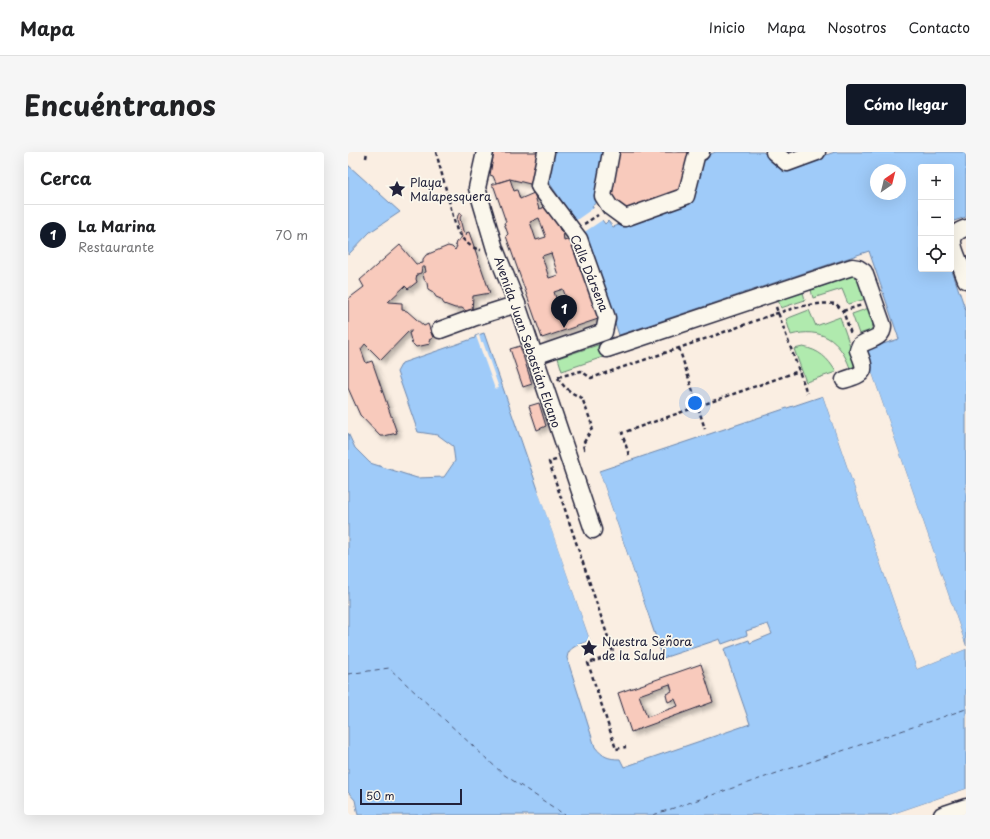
<!DOCTYPE html>
<html lang="es">
<meta charset="utf-8">
<style>
body{margin:0;font-family:"Playpen Sans",sans-serif;background:#f6f6f6;color:#202124}
.controls{position:absolute;right:12px;top:12px;display:grid;overflow:hidden;border-radius:4px;box-shadow:0 4px 16px #0002}
.controls button{width:36px;height:36px;display:grid;place-items:center;padding:0;border:0;border-bottom:1px solid #e0e0e0;background:#fff;color:#202124;font:20px sans-serif}
.compass{position:absolute;left:522px;top:12px;width:36px;height:36px;border-radius:50%;background:#fff;box-shadow:0 4px 16px #0002;rotate:35deg}
.scale{position:absolute;left:12px;bottom:10px;width:102px;box-sizing:border-box;padding-left:4px;border:2px solid #22223b;border-top:0;font-size:11px;line-height:14px;white-space:nowrap;color:#22223b;-webkit-text-stroke:3px #fbf7ec;paint-order:stroke}
.you{position:absolute;left:347px;top:251px;width:14px;height:14px;margin:-10px;border:3px solid #fff;border-radius:50%;background:#1a73e8;box-shadow:0 0 0 6px #1a73e833}
.badge{display:grid;place-items:center;width:26px;height:26px;border-radius:50%;background:#111827;color:#fff;font-size:13px;font-weight:700}
.pin{position:absolute;translate:-50% -33px;filter:drop-shadow(0 1px 2px #0008)}
.pin::after{content:'';position:absolute;top:21px;width:14px;height:12px;background:inherit;clip-path:polygon(0 0,100% 0,50% 100%)}
.list{margin:0;padding:0;list-style:none}
h2{display:flex;justify-content:space-between;align-items:center;height:52px;margin:0;padding:0 16px;font-size:17px}
h2 small{font-size:13px;font-weight:400;color:#757577}
.list li{display:grid;grid-template-columns:26px 1fr auto;gap:12px;align-items:center;box-sizing:border-box;height:60px;padding:0 16px;border-top:1px solid #e0e0e0}
.list b{display:block;font-size:15px;white-space:nowrap}
.list p{margin:0;font-size:13px;white-space:nowrap;color:#757577}
.list em{font-size:13px;font-style:normal;color:#757577}
.icon{flex:none;width:22px;height:22px;fill:none;stroke:currentColor;stroke-width:2;stroke-linecap:round;stroke-linejoin:round}
.map{position:relative;flex:none;width:618px;height:663px;overflow:hidden;border-radius:4px}
header{display:flex;align-items:center;gap:24px;box-sizing:border-box;height:56px;padding:0 20px;background:#fff;border-bottom:1px solid #e0e0e0}
header strong{font-size:19px}
nav{display:flex;gap:22px;margin-inline-start:auto;font-size:14px}
.intro{display:flex;align-items:center;justify-content:space-between;box-sizing:border-box;height:96px;padding:0 24px}
h1{margin:0;font-size:28px}
.button{padding:10px 18px;border-radius:4px;background:#111827;color:#fff;font-size:14px;font-weight:700}
main{display:flex;gap:24px;padding:0 24px}
aside{flex:1;background:#fff;border-radius:4px;box-shadow:0 4px 16px #0002}
.map>svg:first-child{display:block}
.green{fill:#b0eaae;stroke:#698674}
.water{fill:#9fcbf9;stroke:#6d87ad;fill-rule:evenodd}
.pier{fill:#faeee2}
.lines{fill:none;stroke-linecap:round;stroke-linejoin:round}
.ferry{stroke:#485574;stroke-width:1;stroke-dasharray:5 4;stroke-linecap:butt}
.building{fill:#f8cabc;stroke:#22223b;fill-rule:evenodd;filter:url(#shadow)}
.minor-casing{stroke:#22223b;stroke-width:19}
.path{stroke:#22223b;stroke-width:2.5;stroke-dasharray:4 3;stroke-linecap:butt}
.minor{stroke:#fbf7ec;stroke-width:16}
.labels{text-anchor:middle;dominant-baseline:central;stroke-width:3.5;stroke-linejoin:round;paint-order:stroke}
.poi-label{font-size:12px;fill:#22223b;stroke:#fbf7ec;text-anchor:start}
.street-label{font-size:12px;fill:#22223b;stroke:#fbf7ec}
</style>
<header>
<strong>Mapa</strong>
<nav><a>Inicio</a><a>Mapa</a><a>Nosotros</a><a>Contacto</a></nav>
</header>
<div class="intro"><h1>Encuéntranos</h1><a class="button">Cómo llegar</a></div>
<main>
<aside>
<h2>Cerca<small></small></h2>
<ul class="list">
<li><span class="badge">1</span><div><b>La Marina</b><p>Restaurante</p></div><em>70 m</em></li>
</ul>
</aside>
<div class="map">
<svg width="618" height="663" viewBox="0 0 618 663">
<defs>
<filter id="shadow"><feDropShadow dx="3.5" dy="3.5" stdDeviation="2" flood-color="#0004"/></filter>
</defs>
<rect width="100%" height="100%" fill="#faeee2"/>
<filter id="ink" filterUnits="userSpaceOnUse"><feTurbulence type="fractalNoise" baseFrequency=".025" numOctaves="2"/><feDisplacementMap in="SourceGraphic" scale="8" xChannelSelector="R" yChannelSelector="G"/><feConvolveMatrix kernelMatrix="1 2 1 2 8 2 1 2 1" color-interpolation-filters="sRGB"/></filter>
<g filter="url(#ink)">
<g class="green">
<path d="M503,124L511,127L518,147L500,152L494,137L465,146L463,138Z"/>
<path d="M455,140L457,148L433,156L430,148Z"/>
<path d="M521,156C524,164 527,170 523,178L511,182L504,162Z"/>
<path d="M461,158L468,174L492,165L509,214L502,216C492,188 473,175 443,183L438,167Z"/>
<path d="M253,192L258,204L214,219L210,206Z"/>
<path d="M455,195C471,198 480,206 488,220L458,230L446,197Z"/>
</g>
<g class="water">
<path d="M206,0H258L249,50L244,54L257,72L260,69L265,75L342,49L350,6L368,0H415L436,17L487,0H618V65L603,70V15H573V117H603V116L618,159V494L516,198L551,187L521,99L271,183L238,84L200,29ZM528,18H552V42H528Z"/>
<path d="M0,13L52,60L22,80L0,103Z"/>
<path d="M136,181L242,488C232,493 220,494 219,506L247,595C255,605 260,607 272,607L276,615L402,572L376,497L401,488L402,491L424,482L420,472L398,479L399,483L374,492L372,487L315,506L251,319L475,244L569,517L618,497V637L542,663H10L7,648L0,640V281L7,296L22,311L69,326L96,325L107,309L105,294L90,283L70,280L49,220L54,211L127,186V184Z"/>
</g>
<g class="pier">
<path d="M247,55L256,67L235,81L227,69Z"/>
<path d="M131,183L133,190H135L151,236L147,237L128,184Z"/>
<path d="M524,221L618,494V497L569,517L475,244L477,243L570,514L617,496L522,222Z"/>
<path d="M251,319L302,469L300,470L249,320Z"/>
<path d="M192,338L244,487L242,488L190,339Z"/>
<path d="M618,637V639L555,661L549,663H542Z"/>
</g>
<g class="lines">
<g class="ferry">
<path d="M0,522L41,516L155,622L217,663"/>
<path d="M305,663L618,557"/>
</g>
</g>
<g class="building">
<path d="M146,0H195L186,33L162,27L148,31L145,24L142,23Z"/>
<path d="M267,0H344L337,40L279,63L256,44Z"/>
<path d="M162,27L166,39L169,38L172,47L186,41L191,57L195,56V54L202,52L212,78L215,80L216,89L226,86L253,166L194,186L158,84L160,82L156,71L158,70L146,35L143,33L144,32H146ZM191,66L198,85L188,88L182,70ZM203,101L210,123L201,126L194,104ZM215,137L221,155L212,158L206,140Z"/>
<path d="M113,61L114,62L112,66L113,71L115,79L117,83L119,82L118,81L121,80L142,141L125,144L124,159H118L114,156H107L96,152L93,147L88,145L85,140L80,137L79,131L76,127L75,121L78,120L77,115H74L73,121L69,122L68,127L69,130L60,137L57,134L40,150L54,151V158L59,159L76,174L80,172L85,186L81,188L82,192L68,195L65,192H64L61,181L63,180V178L61,179L33,208L17,192L13,197L18,211L24,209L49,281L36,284H32L12,263L0,236V147L16,135L12,128L52,93L68,112L75,111V107L78,103L100,94L104,95L107,98L109,94L107,93L108,90L114,85L109,68L110,63Z"/>
<path d="M172,194L184,232L175,235L162,197Z"/>
<path d="M191,251L198,274L189,278L181,254Z"/>
<path d="M353,512L365,550L283,580L270,541ZM322,532L324,539L318,542L320,550L327,547L330,554L299,565L291,543Z"/>
</g>
<g class="lines">
<g class="minor-casing">
<g id="minor">
<path d="M137,0L129,36L147,97L169,152L245,378"/>
<path d="M263,0L255,44L262,55L277,66L338,44L349,1L353,0"/>
<path d="M426,0L439,11L469,0"/>
<path d="M618,76C600,82 604,92 610,107C613,114 615,121 618,128"/>
<path d="M92,178L125,166L169,152"/>
<path d="M259,197L504,115L510,116L516,120L535,174C535,187 521,187 512,193L510,198C519,220 518,221 496,228"/>
<path d="M187,204L256,180L259,166L231,87L191,34L198,0"/>
<path d="M594,663L618,655"/>
</g>
</g>
<g class="path">
<path d="M88,0L109,79C115,88 122,96 133,98"/>
<path d="M18,6L19,0"/>
<path d="M236,72L250,63"/>
<path d="M428,155L459,241"/>
<path d="M495,159L514,153"/>
<path d="M331,196L357,277"/>
<path d="M210,225L233,219L243,226C287,211 332,196 376,180C409,169 454,148 488,152L495,159L503,182"/>
<path d="M210,226C216,236 223,241 234,246L245,275L235,292L236,297L233,298"/>
<path d="M281,303L274,281L451,219"/>
<path d="M208,308L201,310L266,503L240,511L268,597L278,595"/>
</g>
<use href="#minor" class="minor"/>
</g>
</g>
<defs>
<g id="sight-bare" transform="scale(1.38)"><path d="M0-6L1.8-2.2L6-1.7L2.9 1.2L3.7 5.4L0 3.3L-3.7 5.4L-2.9 1.2L-6-1.7L-1.8-2.2Z" fill="#22223b" stroke="#fbf7ec" stroke-width="2.5" paint-order="stroke"/></g>
</defs>
<g fill-rule="evenodd">
<use href="#sight-bare" x="49" y="37"/>
<use href="#sight-bare" x="241" y="496"/>
</g>
<g class="labels">
<g class="poi-label">
<text x="62" y="30">Playa<tspan x="62" dy="14">Malapesquera</tspan></text>
<text x="254" y="489">Nuestra Señora<tspan x="254" dy="14">de la Salud</tspan></text>
</g>
<g class="street-label">
<text transform="translate(242 121) rotate(68)">Calle Dársena</text>
<text transform="translate(180 190) rotate(71)">Avenida Juan Sebastián Elcano</text>
</g>
</g>
</svg>
<div class="controls">
<button>+</button>
<button>−</button>
<button><svg class="icon" aria-label="locate" viewBox="0 0 24 24"><circle cx="12" cy="12" r="6"/><path d="M12 2v4M12 18v4M2 12h4M18 12h4"/></svg></button>
</div>
<svg class="compass" viewBox="-18 -18 36 36"><path d="M0-13l5 13h-10z" fill="#e53935"/><path d="M0 13l5-13h-10z" fill="#757577"/></svg>
<div class="scale">50 m</div>
<div class="you"></div>
<div class="pin badge" style="left:216px;top:176px">1</div>
</div>
</main>
